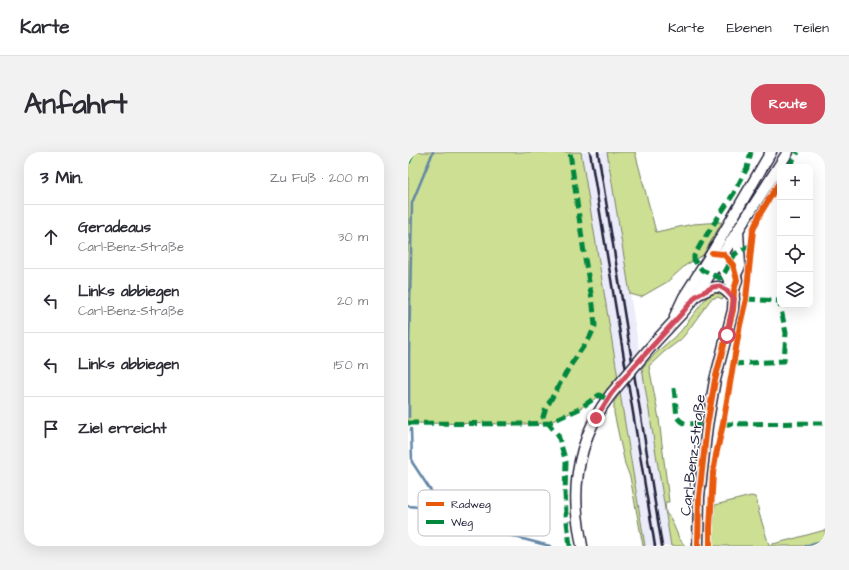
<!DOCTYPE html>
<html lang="de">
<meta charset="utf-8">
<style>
body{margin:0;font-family:"Architects Daughter",sans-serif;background:#f2f2f3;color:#2b2b33}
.controls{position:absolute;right:12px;top:12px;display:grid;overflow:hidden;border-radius:8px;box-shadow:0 4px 16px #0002}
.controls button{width:36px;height:36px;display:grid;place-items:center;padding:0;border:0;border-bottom:1px solid #e1e1e2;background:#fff;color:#2b2b33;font:20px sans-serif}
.stop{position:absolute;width:12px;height:12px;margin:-9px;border:3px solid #d1495b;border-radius:50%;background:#fff}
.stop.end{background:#d1495b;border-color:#fff;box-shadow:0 1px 4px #0008}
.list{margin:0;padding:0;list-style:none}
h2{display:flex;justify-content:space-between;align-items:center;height:52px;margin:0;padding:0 16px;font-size:17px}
h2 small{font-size:13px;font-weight:400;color:#7c7c81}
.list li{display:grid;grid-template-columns:26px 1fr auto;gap:12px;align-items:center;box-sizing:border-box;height:64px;padding:0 16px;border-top:1px solid #e1e1e2}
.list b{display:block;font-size:15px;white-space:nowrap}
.list p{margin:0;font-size:13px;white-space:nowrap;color:#7c7c81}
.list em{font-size:13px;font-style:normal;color:#7c7c81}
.icon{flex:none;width:22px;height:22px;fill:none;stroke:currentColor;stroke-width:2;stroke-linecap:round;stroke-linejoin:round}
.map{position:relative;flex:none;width:417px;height:394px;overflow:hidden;border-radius:16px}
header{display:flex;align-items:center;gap:24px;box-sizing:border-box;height:56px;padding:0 20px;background:#fff;border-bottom:1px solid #e1e1e2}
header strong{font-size:19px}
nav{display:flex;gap:22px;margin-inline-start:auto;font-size:14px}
.intro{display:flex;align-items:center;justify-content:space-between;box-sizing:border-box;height:96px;padding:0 24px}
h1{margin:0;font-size:28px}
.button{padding:10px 18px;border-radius:16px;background:#d1495b;color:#fff;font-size:14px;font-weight:700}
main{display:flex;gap:24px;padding:0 24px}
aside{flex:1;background:#fff;border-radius:16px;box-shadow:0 4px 16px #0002}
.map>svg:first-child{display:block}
.built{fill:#ecebfa}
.green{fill:#cddf93;stroke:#788067}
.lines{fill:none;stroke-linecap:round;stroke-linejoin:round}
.stream{stroke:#6286a5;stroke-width:2.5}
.secondary-casing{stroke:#22223b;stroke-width:13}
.secondary{stroke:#fff;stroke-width:10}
.rail{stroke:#22223b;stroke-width:2.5}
.secondary-bridge-casing{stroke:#22223b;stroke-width:13;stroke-linecap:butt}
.secondary-bridge{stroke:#fff;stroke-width:10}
.quiet{stroke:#00873e;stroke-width:5;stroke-dasharray:10 5;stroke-linecap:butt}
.cycleway-casing{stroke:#fff;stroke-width:8}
.cycleway{stroke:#e8590c;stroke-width:6}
.route{stroke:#d1495b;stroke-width:5}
.labels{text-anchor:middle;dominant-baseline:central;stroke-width:3;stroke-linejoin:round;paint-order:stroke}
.street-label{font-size:15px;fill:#22223b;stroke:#fff}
.key{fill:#fff;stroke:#bdbdc4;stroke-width:1}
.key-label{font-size:11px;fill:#22223b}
</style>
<header>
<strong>Karte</strong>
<nav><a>Karte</a><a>Ebenen</a><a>Teilen</a></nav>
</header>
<div class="intro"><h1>Anfahrt</h1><a class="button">Route</a></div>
<main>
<aside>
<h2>3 Min.<small>Zu Fuß · 200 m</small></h2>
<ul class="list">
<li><svg class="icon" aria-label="ahead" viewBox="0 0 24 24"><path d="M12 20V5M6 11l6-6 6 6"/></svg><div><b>Geradeaus</b><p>Carl-Benz-Straße</p></div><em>30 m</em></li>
<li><svg class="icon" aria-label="left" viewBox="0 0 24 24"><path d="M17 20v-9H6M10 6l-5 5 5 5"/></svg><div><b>Links abbiegen</b><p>Carl-Benz-Straße</p></div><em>20 m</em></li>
<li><svg class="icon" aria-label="left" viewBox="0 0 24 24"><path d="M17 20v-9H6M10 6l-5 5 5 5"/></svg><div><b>Links abbiegen</b></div><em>150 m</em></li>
<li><svg class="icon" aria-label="arrive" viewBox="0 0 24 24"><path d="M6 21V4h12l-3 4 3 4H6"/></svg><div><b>Ziel erreicht</b></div></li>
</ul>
</aside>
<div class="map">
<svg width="417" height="394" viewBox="0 0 417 394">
<rect width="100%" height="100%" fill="#fff"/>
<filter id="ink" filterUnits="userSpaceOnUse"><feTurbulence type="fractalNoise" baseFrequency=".025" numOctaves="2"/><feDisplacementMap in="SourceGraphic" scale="8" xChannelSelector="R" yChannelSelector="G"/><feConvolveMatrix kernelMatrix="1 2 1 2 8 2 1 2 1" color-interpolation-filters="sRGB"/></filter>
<g filter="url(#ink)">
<path class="built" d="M173,0H199L263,394H237Z"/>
<g class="green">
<path d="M5,0H173L211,232L199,247L191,244L171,257L140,271L117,272L0,271V11Z"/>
<path d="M199,0H227L248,80L285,72L314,70L295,103L278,113L259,130L233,145L222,142Z"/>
<path d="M305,141C310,141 313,141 317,145L314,147L310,145L303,147L276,184L271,189L256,200L241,214L251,267L261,350H257L258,361L263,367L271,386L277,394H263L234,216L249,200L272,180L298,146Z"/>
<path d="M212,241L237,394H235L222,325L217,312L206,261V250Z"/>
<path d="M343,344L347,345L349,349L351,361L361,393L381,388L417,378V394H305V381L307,353Z"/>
</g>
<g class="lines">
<g class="stream">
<path d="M1,265V201L4,51L25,0"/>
<path d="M3,277L4,310L25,342L35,356L62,370L111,386L142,394"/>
<path d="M0,354L33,357L35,356"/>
<path d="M398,394L406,391L417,389"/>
</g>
<g class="secondary-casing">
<g id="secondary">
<path d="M307,106L317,120L326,138"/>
<path d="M328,122L332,114L330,79"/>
<path d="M289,143C307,134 311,129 326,147"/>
<path d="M267,164L276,145L304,101L363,0"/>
<path d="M247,190L275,160L288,144L380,0"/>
<path d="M174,394C172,383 170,372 169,361C165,319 177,275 203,242"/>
<path d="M290,394L291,345L299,274L307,228L325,158L326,138L329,128L325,113L319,106L315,102L304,101"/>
</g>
</g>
<use href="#secondary" class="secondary"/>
<g class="rail">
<path d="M182,0L247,394"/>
<path d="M190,0L254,394"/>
</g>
<g class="secondary-bridge-casing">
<path id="secondary-bridge" d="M203,242L247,190"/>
</g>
<use href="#secondary-bridge" class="secondary-bridge"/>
<g class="quiet">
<path d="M0,11L5,0"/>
<path d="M381,15L390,0"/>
<path d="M343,93L327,102L317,120L312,126L294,118L286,108V104L294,90L326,41L339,16L343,0"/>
<path d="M338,147L371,149L372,151"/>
<path d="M325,212L376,209L378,181L372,153"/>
<path d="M266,236L269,265C275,274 279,271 288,272C291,273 295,273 299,274"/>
<path d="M0,271L117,272L140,271L171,257L191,243L199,247"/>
<path d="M315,272L417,271"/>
<path d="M162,394L158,362L157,341L158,310L150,283L135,265L137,258L162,214L182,185L187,174L185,153L176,101L162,0"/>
</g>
<g class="cycleway-casing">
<g id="cycleway">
<path d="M290,394L291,345L299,274L307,228L325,158L326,138L329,128L325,113L319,106L315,102L304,101"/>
<path d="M302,394V376L305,321L308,303L315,272L332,173L338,147L345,78L352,62L372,29"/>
</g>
</g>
<use href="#cycleway" class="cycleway"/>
</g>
</g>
<g class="lines" filter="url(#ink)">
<path class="route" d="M188,266L203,242L221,220L275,160L288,144L305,135L311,134L318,138L326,147L324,158L319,183"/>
</g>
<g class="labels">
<g class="street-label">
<text transform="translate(285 303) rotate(-83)">Carl-Benz-Straße</text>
</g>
</g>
<rect x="10" y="338" width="132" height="46" rx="6" class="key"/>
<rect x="18" y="350" width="18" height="4" fill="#e8590c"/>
<rect x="18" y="368" width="18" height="4" fill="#00873e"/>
<g class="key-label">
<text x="43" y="356">Radweg</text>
<text x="43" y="374">Weg</text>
</g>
</svg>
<div class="controls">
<button>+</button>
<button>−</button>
<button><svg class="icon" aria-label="locate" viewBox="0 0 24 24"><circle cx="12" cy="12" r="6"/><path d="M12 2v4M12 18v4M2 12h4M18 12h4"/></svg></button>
<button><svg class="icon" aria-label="layers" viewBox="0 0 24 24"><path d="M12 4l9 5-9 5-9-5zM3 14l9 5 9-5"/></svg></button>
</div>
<div class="stop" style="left:319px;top:183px"></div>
<div class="stop end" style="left:188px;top:266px"></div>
</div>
</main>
